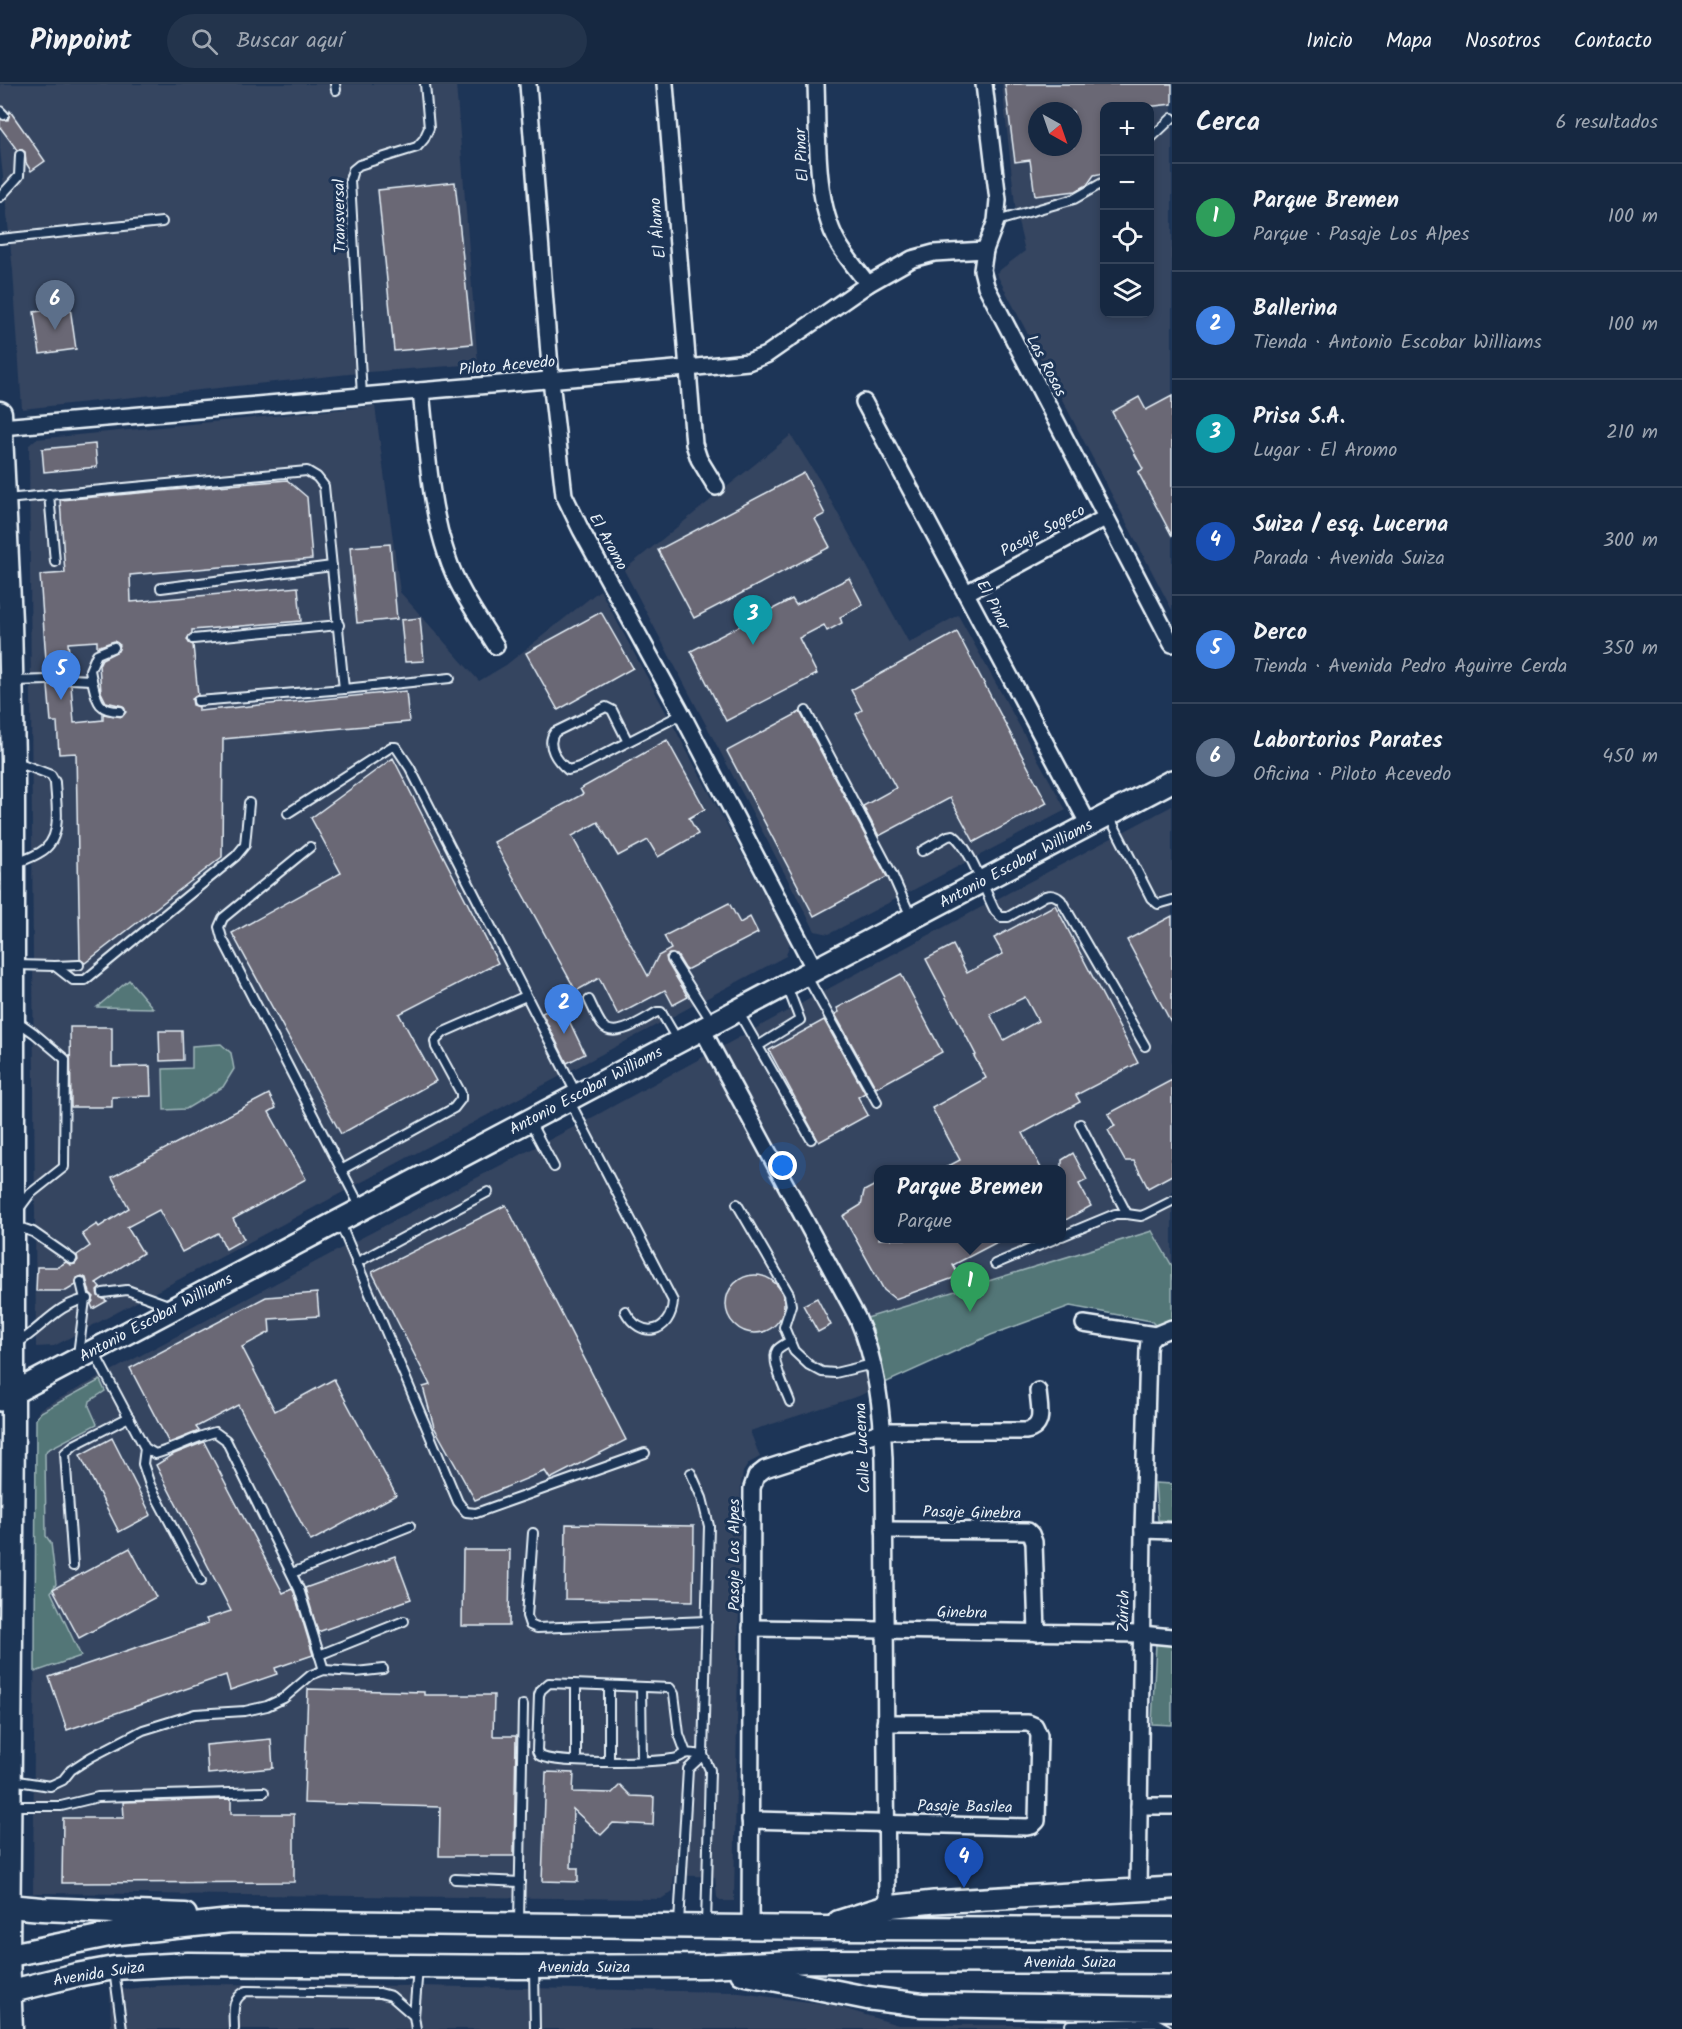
<!DOCTYPE html>
<html lang="es">
<meta charset="utf-8">
<style>
body{margin:0;font-family:Kalam,sans-serif;background:#23344c;color:#f1f3f6}
.controls{position:absolute;right:18px;top:18px;display:grid;overflow:hidden;border-radius:12px;box-shadow:0 3px 9px #0003}
.controls button{width:54px;height:54px;display:grid;place-items:center;padding:0;border:0;border-bottom:2px solid #35445a;background:#162841;color:#f1f3f6;font:30px sans-serif}
.compass{position:absolute;left:1028px;top:18px;width:54px;height:54px;border-radius:50%;background:#162841;box-shadow:0 3px 9px #0003;rotate:140deg}
.you{position:absolute;left:783px;top:1082px;width:21px;height:21px;margin:-15px;border:4px solid #fff;border-radius:50%;background:#1a73e8;box-shadow:0 0 0 9px #1a73e833}
.badge{display:grid;place-items:center;width:39px;height:39px;border-radius:50%;background:#ff9aa2;color:#fff;font-size:20px;font-weight:700}
.pin{position:absolute;translate:-50% -50px;filter:drop-shadow(0 2px 3px #0008)}
.pin::after{content:'';position:absolute;top:32px;width:21px;height:18px;background:inherit;clip-path:polygon(0 0,100% 0,50% 100%)}
.popup{position:absolute;left:874px;top:1081px;width:192px;height:78px;box-sizing:border-box;display:grid;place-content:center;border-radius:12px;background:#162841;filter:drop-shadow(0 2px 4px #0005);font-size:20px;white-space:nowrap;color:#9ea6b1}
.popup b{font-size:22px;color:#f1f3f6}
.popup::after{content:'';position:absolute;left:50%;top:100%;margin-left:-12px;border:12px solid transparent;border-top-color:#162841}
.list{margin:0;padding:0;list-style:none}
h2{display:flex;justify-content:space-between;align-items:center;height:78px;margin:0;padding:0 24px;font-size:26px}
h2 small{font-size:20px;font-weight:400;color:#9ea6b1}
.list li{display:grid;grid-template-columns:39px 1fr auto;gap:18px;align-items:center;box-sizing:border-box;height:108px;padding:0 24px;border-top:2px solid #35445a}
.list b{display:block;font-size:22px;white-space:nowrap}
.list p{margin:0;font-size:20px;white-space:nowrap;color:#9ea6b1}
.list em{font-size:20px;font-style:normal;color:#9ea6b1}
.icon{flex:none;width:33px;height:33px;fill:none;stroke:currentColor;stroke-width:2;stroke-linecap:round;stroke-linejoin:round}
.map{position:relative;flex:none;width:1172px;height:1945px;overflow:hidden}
header{display:flex;align-items:center;gap:36px;box-sizing:border-box;height:84px;padding:0 30px;background:#162841;border-bottom:2px solid #35445a}
header strong{font-size:28px}
nav{display:flex;gap:33px;margin-inline-start:auto;font-size:21px}
.search{width:420px;height:54px;background:#23344c;display:flex;align-items:center;gap:15px;box-sizing:border-box;padding:0 21px;border-radius:33px;color:#9ea6b1;font-size:22px}
main{display:flex}
aside{flex:1;background:#162841}
.map>svg:first-child{display:block}
.built{fill:#344460;fill-rule:evenodd}
.green{fill:#527677;stroke:#9db4b8;stroke-width:1.5}
.building{fill:#6a6775;stroke:#e8f1f8;stroke-width:1.5;fill-rule:evenodd}
.lines{fill:none;stroke-linecap:round;stroke-linejoin:round}
.lane-casing{stroke:#e8f1f8;stroke-width:12}
.street-casing{stroke:#e8f1f8;stroke-width:20}
.secondary-casing{stroke:#e8f1f8;stroke-width:26}
.primary-casing{stroke:#e8f1f8;stroke-width:27}
.lane{stroke:#1d3557;stroke-width:8}
.street{stroke:#1d3557;stroke-width:15}
.secondary{stroke:#1d3557;stroke-width:21}
.primary{stroke:#1d3557;stroke-width:22}
.labels{text-anchor:middle;dominant-baseline:central;stroke-width:6;stroke-linejoin:round;paint-order:stroke}
.street-label{font-size:16px;fill:#e8f1f8;stroke:#1d3557}
</style>
<header>
<strong>Pinpoint</strong>
<div class="search"><svg class="icon" aria-label="search" viewBox="0 0 24 24"><circle cx="10" cy="10" r="6"/><path d="M15 15l6 6"/></svg>Buscar aquí</div>
<nav><a>Inicio</a><a>Mapa</a><a>Nosotros</a><a>Contacto</a></nav>
</header>
<main>
<div class="map">
<svg width="1172" height="1945" viewBox="0 0 1172 1945">
<rect width="100%" height="100%" fill="#1d3557"/>
<filter id="ink" filterUnits="userSpaceOnUse"><feTurbulence type="fractalNoise" baseFrequency=".0167" numOctaves="2"/><feDisplacementMap in="SourceGraphic" scale="12" xChannelSelector="R" yChannelSelector="G"/><feConvolveMatrix kernelMatrix="1 2 1 2 8 2 1 2 1" color-interpolation-filters="sRGB"/></filter>
<g filter="url(#ink)">
<g class="built">
<path d="M0,0H456L478,280L368,288L22,325L13,187L0,65Z"/>
<path d="M1002,0H1172V526L996,189L1025,167L1016,130ZM1104,22H1150V230H1104ZM1037,27H1073V63H1037Z"/>
<path d="M375,322L400,508L479,597L506,581L600,506L790,858L786,872L54,1262L36,1263L29,361L36,355Z"/>
<path d="M791,351L820,397L909,559L958,531L1066,726L829,850L815,847L624,486Z"/>
<path d="M1172,722V1182L1152,1147L867,1234L873,1246L885,1299L859,1312L750,1347L760,1373L749,1379L743,1388L741,1402L734,1817H720L717,1813L715,1793L674,1791L673,1807L661,1815L33,1809L36,1332L40,1325L338,1166L593,1033L837,900ZM878,1086H1062V1154H878Z"/>
<path d="M206,1900L418,1902L732,1908L833,1921L898,1941H1172V1945H111L110,1907L154,1902Z"/>
</g>
<g class="green">
<path d="M129,896L153,924L97,923Z"/>
<path d="M221,960L231,969L234,985L223,1003L186,1025L164,1026L163,985L192,984V962Z"/>
<path d="M1152,1147L1172,1182V1258L1151,1237L1070,1222L991,1251L885,1299L873,1246L867,1234Z"/>
<path d="M100,1296L105,1307L90,1317L89,1322L97,1340L47,1366L45,1370L46,1452L51,1459L56,1500L51,1508L81,1572L35,1588L36,1335L41,1328Z"/>
<path d="M1155,1399L1172,1400V1437L1158,1436Z"/>
<path d="M1156,1559L1172,1561V1641L1152,1640Z"/>
</g>
<g class="building">
<path d="M1005,0H1172V20L1155,22H1104V89L1094,91L1087,101L1076,107L1035,112L1030,76L1015,78ZM1037,27H1073V63H1037Z"/>
<path d="M10,27L45,77L31,87L26,79L25,68L21,65L17,66L0,43V35L8,36Z"/>
<path d="M455,98L472,260L394,267L378,106Z"/>
<path d="M70,223L76,265L40,270L34,228Z"/>
<path d="M1172,312V452L1138,388L1143,385L1112,328L1139,313L1146,326Z"/>
<path d="M95,360L97,383L44,388L42,365Z"/>
<path d="M804,389L825,430L815,435L830,463L694,534L658,466Z"/>
<path d="M287,396L307,413L312,475L130,491L131,518L298,503L301,537L192,546V549L187,555L189,559L193,561L198,611L192,615L193,621L199,623V627L406,607L409,638L223,655L222,773L85,879L80,875L76,669L59,670L57,638H51L48,602L53,599L54,595L51,591L47,590L40,491L65,489L60,416ZM97,557V563L114,557L120,561L118,567L102,575L99,581L101,608L106,618L123,622L126,628L122,633L103,630V636L74,639L71,601L67,600L65,595L66,591L71,589L68,559Z"/>
<path d="M390,460L397,535L357,539L350,463Z"/>
<path d="M849,494L863,521L840,533L842,539L827,547L824,541L799,554L817,590L726,637L691,567L792,515L796,521Z"/>
<path d="M601,528L633,584L558,626L526,569Z"/>
<path d="M420,534L424,577L405,578L401,536Z"/>
<path d="M957,548L1047,719L974,758L950,714L879,752L863,722L896,704L856,630L862,626L851,606Z"/>
<path d="M800,628L887,793L814,832L727,667Z"/>
<path d="M667,656L705,725L689,734L698,750L658,773L648,756L618,772L598,738L572,752L648,892L658,872L671,865L664,852L729,819L740,839L750,833L758,849L686,886L677,871L669,870L666,873L667,878L688,913L673,921L665,906L618,931L599,894L576,907L494,758L583,710L580,705Z"/>
<path d="M393,674L498,879L399,930L436,997L341,1050L232,849L341,789L311,734Z"/>
<path d="M1055,821L1138,979L1076,1011L1080,1018L1023,1049L1042,1086H941L960,1076L932,1024L986,994L974,972L976,971L926,875L953,861L967,889L1003,870L994,854ZM1025,913L1038,937L1004,956L990,930Z"/>
<path d="M1172,832V940L1127,856Z"/>
<path d="M901,890L942,968L876,1004L835,930L839,928L837,924Z"/>
<path d="M561,920L585,970L567,979L542,929Z"/>
<path d="M824,936L865,1009L858,1013L868,1031L819,1058L769,966Z"/>
<path d="M70,943H112V983L150,982L151,1012L112,1013V1023H71Z"/>
<path d="M159,947H182L183,976L160,977Z"/>
<path d="M1172,996V1091L1148,1104L1134,1077H1125L1108,1046L1115,1042L1108,1030Z"/>
<path d="M269,1010L276,1024L269,1028L306,1095L233,1135L244,1155L226,1165L218,1149L182,1168L159,1126L127,1143L143,1169L96,1199L100,1204L97,1207L98,1212L107,1217L93,1225L91,1220L94,1213L90,1209L86,1194L82,1192L77,1194L76,1201L66,1207H36L37,1183H58L66,1178L71,1181L75,1180L78,1176L77,1171L90,1162L82,1150L97,1140L99,1143L129,1124L112,1093Z"/>
<path d="M1073,1069L1087,1096L1079,1100L1091,1122L1062,1138V1076Z"/>
<path d="M879,1099V1155H1003L953,1181L959,1192L895,1215L884,1206L843,1132L861,1121L864,1107Z"/>
<path d="M506,1121L626,1356L550,1395L545,1387L475,1416L434,1343L423,1303L430,1301L372,1188Z"/>
<circle cx="755" cy="1220" r="29"/>
<path d="M317,1209L319,1232L269,1235L270,1248L242,1263L275,1327L334,1295L396,1411L311,1457L238,1321L196,1343L199,1347L169,1359L130,1284L266,1213Z"/>
<path d="M817,1214L831,1241L818,1248L803,1221Z"/>
<path d="M112,1354L151,1431L119,1448L80,1371Z"/>
<path d="M204,1358L283,1509L292,1505L294,1508L313,1571L275,1584L277,1590L230,1606L226,1591L67,1646L49,1593L208,1539L206,1535L231,1527L156,1381L174,1370Z"/>
<path d="M566,1440L694,1442L693,1517L565,1515Z"/>
<path d="M130,1464L156,1513L79,1554L53,1505Z"/>
<path d="M463,1466H510L509,1542H462Z"/>
<path d="M395,1472L411,1515L318,1548L305,1504Z"/>
<path d="M308,1605L424,1608V1611H494L493,1652H516L514,1772H439L440,1723L304,1719Z"/>
<path d="M271,1655L273,1684L208,1690L206,1661Z"/>
<path d="M546,1688L574,1689L573,1708L612,1709L620,1701L631,1712L654,1713L653,1741L613,1739L601,1751L573,1725L571,1784H578V1798L542,1797Z"/>
<path d="M231,1715V1730H294V1798L62,1799L63,1734H124L123,1718Z"/>
</g>
<g class="lines">
<g class="lane-casing">
<g id="lane">
<path d="M335,0L336,6"/>
<path d="M0,27L4,31"/>
<path d="M1150,55L1172,34"/>
<path d="M0,113L19,92L20,71"/>
<path d="M997,137L1074,115L1104,98"/>
<path d="M0,155L162,138"/>
<path d="M362,312L350,96L353,86L359,81L417,63L424,55L429,44L425,0"/>
<path d="M49,410L55,478"/>
<path d="M6,415L307,387L317,393L324,402L344,605L450,594"/>
<path d="M161,504L332,482"/>
<path d="M193,555L339,541"/>
<path d="M71,595L92,596L90,586L97,570L114,563"/>
<path d="M92,596C97,615 96,627 120,627"/>
<path d="M13,597L48,596"/>
<path d="M198,617L344,605"/>
<path d="M806,627L892,790L911,833"/>
<path d="M628,658L612,626L606,623L555,648C545,661 557,677 568,686L579,683L682,630"/>
<path d="M17,678L51,691L55,698C56,722 64,756 39,769C32,773 24,776 17,779"/>
<path d="M288,729L391,663H396L410,684L576,1009"/>
<path d="M1109,732L1151,814L1158,820L1172,816"/>
<path d="M310,763L223,834L219,843L222,854L361,1124"/>
<path d="M922,767L948,752L953,751C970,763 985,808 995,827L1001,833H1008L1045,812C1052,810 1056,811 1061,816L1145,962"/>
<path d="M672,875L712,938"/>
<path d="M16,881L55,882L73,896H85L236,772L245,761L249,719"/>
<path d="M55,882L79,881"/>
<path d="M806,891L877,1018"/>
<path d="M589,916C593,924 597,934 602,941C614,957 644,935 657,928H661L678,957"/>
<path d="M739,929L811,1055"/>
<path d="M17,937L34,949L65,975L64,1083L30,1110L19,1125"/>
<path d="M758,962L800,936L787,902"/>
<path d="M569,1016L673,1217C671,1250 640,1256 625,1227"/>
<path d="M530,1038L554,1083"/>
<path d="M1080,1040L1127,1130"/>
<path d="M341,1086L454,1024L461,1015V1009L436,963L435,957L444,948L526,912"/>
<path d="M737,1120L789,1210L791,1221L784,1243L794,1267L809,1281L822,1288L835,1289L873,1280"/>
<path d="M340,1139L458,1418L466,1428L476,1429L645,1369"/>
<path d="M16,1142L33,1148L72,1175"/>
<path d="M1062,1152L1115,1130H1127L1141,1132L1146,1130L1172,1117"/>
<path d="M356,1179L488,1108"/>
<path d="M995,1180L1057,1154"/>
<path d="M103,1209L127,1206L171,1222"/>
<path d="M790,1257C786,1260 780,1262 777,1266C770,1276 786,1307 790,1318"/>
<path d="M16,1260C40,1246 59,1218 88,1215"/>
<path d="M94,1268L145,1364L155,1370C175,1365 194,1353 215,1348L226,1356L299,1505L324,1586"/>
<path d="M78,1271L85,1215L81,1198"/>
<path d="M145,1364L143,1380L150,1401L201,1497"/>
<path d="M533,1449L527,1532L530,1541L537,1544L707,1537"/>
<path d="M73,1482L65,1369L74,1361L129,1333"/>
<path d="M292,1489L410,1442"/>
<path d="M319,1571L404,1537"/>
<path d="M576,1601V1677"/>
<path d="M609,1603V1677"/>
<path d="M641,1603L642,1677"/>
<path d="M686,1669L679,1650L674,1610L670,1604L549,1599L541,1606L539,1611L537,1667L539,1671C550,1681 653,1678 672,1675C678,1675 680,1672 685,1670C690,1668 698,1671 703,1671L709,1442L702,1414L691,1389"/>
<path d="M11,1696L50,1702L63,1696L71,1686L91,1673L143,1646L195,1630L245,1627L267,1622L284,1614L311,1591L324,1586L356,1588L383,1585"/>
<path d="M11,1722H61L98,1713L264,1708"/>
<path d="M455,1795L520,1798"/>
<path d="M519,1838L523,1621"/>
<path d="M679,1839L688,1685L703,1671L710,1686L706,1841"/>
<path d="M534,1885L535,1945"/>
<path d="M114,1886L122,1945"/>
<path d="M1070,1941L1156,1939L1167,1945"/>
<path d="M234,1945C234,1929 230,1916 246,1907L380,1909L391,1912L414,1932"/>
<path d="M416,1945L414,1932L418,1884"/>
</g>
</g>
<g class="street-casing">
<g id="street">
<path d="M528,0L551,296L564,411L581,446L682,630L815,886"/>
<path d="M665,0L694,360L699,375L716,403"/>
<path d="M816,0C818,48 814,117 838,159C846,173 858,187 868,200"/>
<path d="M984,0L998,116L996,137L985,166L982,186L986,202L1172,560"/>
<path d="M421,307C427,362 429,420 447,472C457,504 478,533 496,562"/>
<path d="M864,318L1089,741"/>
<path d="M1,343L687,284L748,278L766,271L868,200L912,175L934,169L985,166"/>
<path d="M966,509L1105,434"/>
<path d="M702,945L857,1233C877,1278 882,1326 884,1375L887,1823"/>
<path d="M1084,1240L1155,1251L1172,1244"/>
<path d="M884,1446L1028,1447L1031,1450L1034,1458L1037,1549"/>
<path d="M1143,1446L1172,1447"/>
<path d="M751,1544L1141,1550L1172,1553"/>
<path d="M1139,1722H1172"/>
<path d="M750,1736L1027,1743L1032,1742L1037,1737L1039,1651L1035,1642L1028,1639H885"/>
<path d="M1138,1806L1143,1446L1148,1266L1149,1258L1155,1251"/>
<path d="M750,1843L752,1404L756,1392L765,1385L883,1347H1026C1046,1343 1039,1323 1038,1307"/>
</g>
</g>
<g class="secondary-casing">
<g id="secondary">
<path d="M0,1316L1172,697"/>
<path d="M887,1823L934,1818L1172,1804"/>
</g>
</g>
<g class="primary-casing">
<g id="primary">
<path d="M0,329L10,537L13,676V1347L8,1871L11,1945"/>
<path d="M8,1822L42,1825L185,1831"/>
<path d="M839,1838L887,1823"/>
<path d="M0,1873L119,1849L231,1837L824,1844L1172,1845"/>
<path d="M742,1889L867,1914L922,1921L1172,1925"/>
<path d="M0,1910L76,1891L114,1884L188,1880L518,1883L705,1882L812,1877L1172,1878"/>
</g>
</g>
<use href="#lane" class="lane"/>
<use href="#street" class="street"/>
<use href="#secondary" class="secondary"/>
<use href="#primary" class="primary"/>
</g>
</g>
<g class="labels">
<g class="street-label">
<text transform="translate(802 71) rotate(-93)">El Pinar</text>
<text transform="translate(340 132) rotate(-91)">Transversal</text>
<text transform="translate(658 144) rotate(-95)">El Álamo</text>
<text transform="translate(507 282) rotate(-5)">Piloto Acevedo</text>
<text transform="translate(1046 282) rotate(62)">Las Rosas</text>
<text transform="translate(1043 447) rotate(-28)">Pasaje Sogeco</text>
<text transform="translate(608 458) rotate(61)">El Aromo</text>
<text transform="translate(993 521) rotate(62)">El Pinar</text>
<text transform="translate(1016 780) rotate(-28)">Antonio Escobar Williams</text>
<text transform="translate(586 1007) rotate(-28)">Antonio Escobar Williams</text>
<text transform="translate(156 1234) rotate(-28)">Antonio Escobar Williams</text>
<text transform="translate(863 1364) rotate(-93)">Calle Lucerna</text>
<text transform="translate(972 1429) rotate(1)">Pasaje Ginebra</text>
<text transform="translate(734 1471) rotate(-90)">Pasaje Los Alpes</text>
<text transform="translate(1124 1527) rotate(-89)">Zúrich</text>
<text transform="translate(962 1529) rotate(1)">Ginebra</text>
<text transform="translate(965 1723) rotate(1)">Pasaje Basilea</text>
<text x="1070" y="1878">Avenida Suiza</text>
<text x="584" y="1883">Avenida Suiza</text>
<text transform="translate(99 1890) rotate(-9)">Avenida Suiza</text>
</g>
</g>
</svg>
<div class="controls">
<button>+</button>
<button>−</button>
<button><svg class="icon" aria-label="locate" viewBox="0 0 24 24"><circle cx="12" cy="12" r="6"/><path d="M12 2v4M12 18v4M2 12h4M18 12h4"/></svg></button>
<button><svg class="icon" aria-label="layers" viewBox="0 0 24 24"><path d="M12 4l9 5-9 5-9-5zM3 14l9 5 9-5"/></svg></button>
</div>
<svg class="compass" viewBox="-18 -18 36 36"><path d="M0-13l5 13h-10z" fill="#e53935"/><path d="M0 13l5-13h-10z" fill="#9ea6b1"/></svg>
<div class="you"></div>
<div class="pin badge" style="left:970px;top:1228px;background:#2e9e5b">1</div>
<div class="popup"><b>Parque Bremen</b>Parque</div>
<div class="pin badge" style="left:564px;top:950px;background:#3f7fe0">2</div>
<div class="pin badge" style="left:753px;top:561px;background:#0f9aa8">3</div>
<div class="pin badge" style="left:964px;top:1804px;background:#1a4fb4">4</div>
<div class="pin badge" style="left:61px;top:616px;background:#3f7fe0">5</div>
<div class="pin badge" style="left:55px;top:246px;background:#5c6f8a">6</div>
</div>
<aside>
<h2>Cerca<small>6 resultados</small></h2>
<ul class="list">
<li><span class="badge" style="background:#2e9e5b">1</span><div><b>Parque Bremen</b><p>Parque · Pasaje Los Alpes</p></div><em>100 m</em></li>
<li><span class="badge" style="background:#3f7fe0">2</span><div><b>Ballerina</b><p>Tienda · Antonio Escobar Williams</p></div><em>100 m</em></li>
<li><span class="badge" style="background:#0f9aa8">3</span><div><b>Prisa S.A.</b><p>Lugar · El Aromo</p></div><em>210 m</em></li>
<li><span class="badge" style="background:#1a4fb4">4</span><div><b>Suiza / esq. Lucerna</b><p>Parada · Avenida Suiza</p></div><em>300 m</em></li>
<li><span class="badge" style="background:#3f7fe0">5</span><div><b>Derco</b><p>Tienda · Avenida Pedro Aguirre Cerda</p></div><em>350 m</em></li>
<li><span class="badge" style="background:#5c6f8a">6</span><div><b>Labortorios Parates</b><p>Oficina · Piloto Acevedo</p></div><em>450 m</em></li>
</ul>
</aside>
</main>
